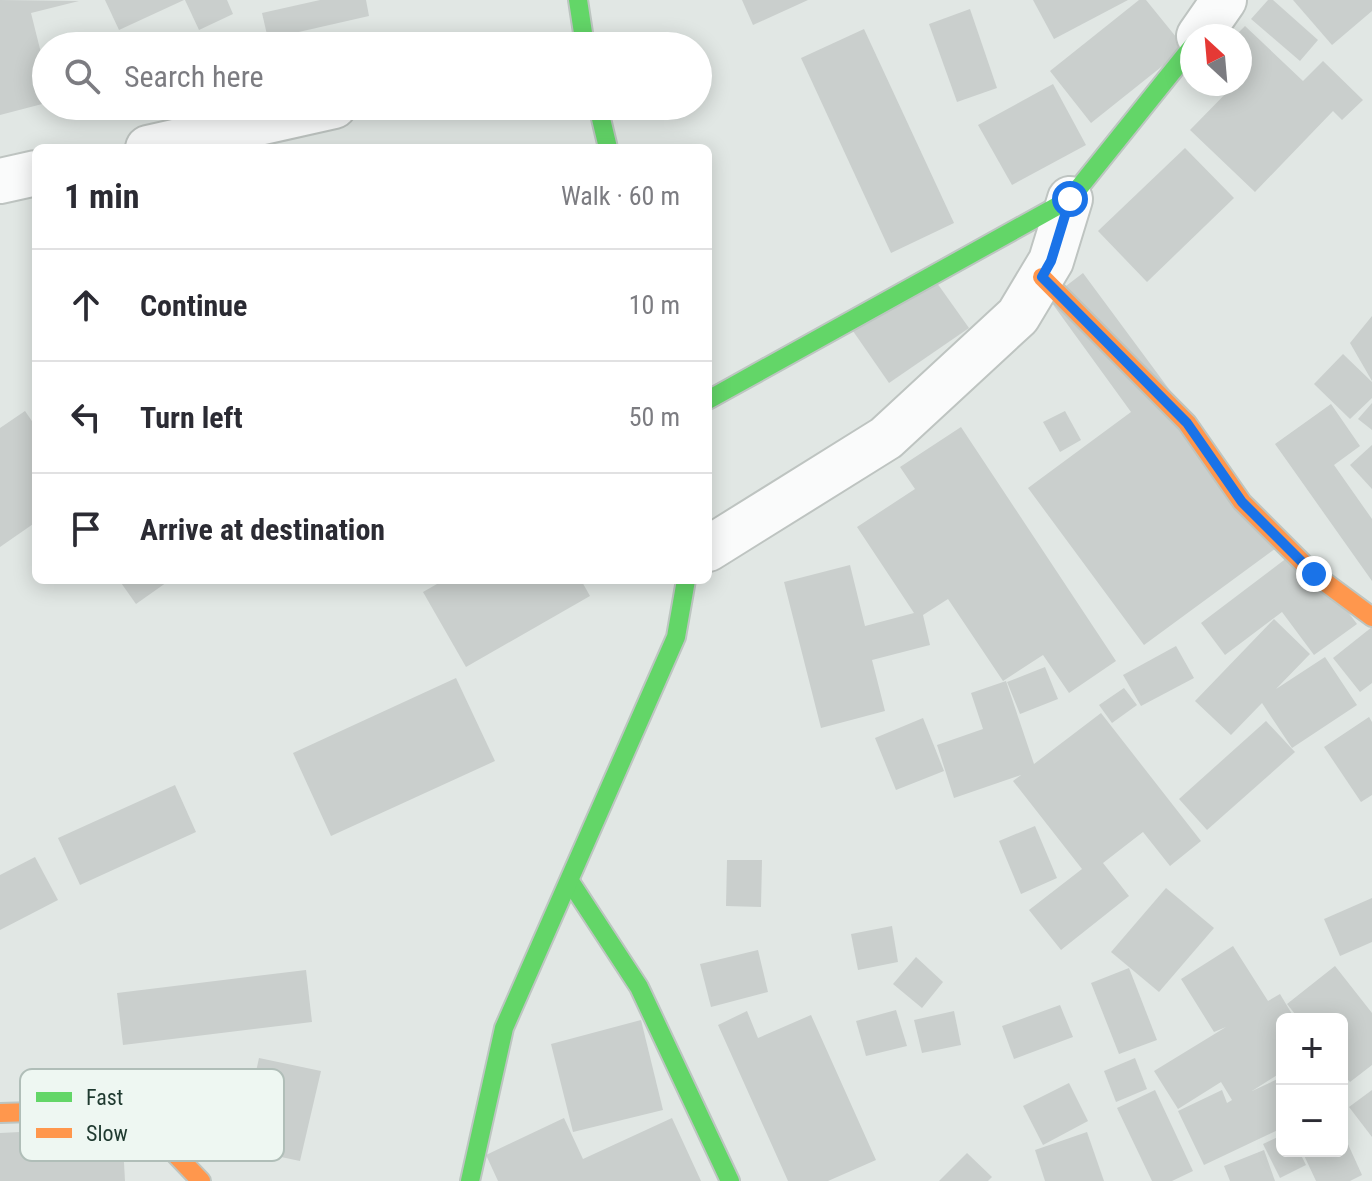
<!DOCTYPE html>
<meta charset="utf-8">
<style>
body{margin:0;font-family:"Roboto Condensed",sans-serif;background:#f7f7f7;color:#2b2b33}
.controls{position:absolute;right:24px;bottom:24px;display:grid;overflow:hidden;border-radius:12px;box-shadow:0 4px 20px #0003}
.controls button{width:72px;height:72px;display:grid;place-items:center;padding:0;border:0;border-bottom:2px solid #e1e1e2;background:#fff;color:#2b2b33;font:40px sans-serif}
.compass{position:absolute;left:1180px;top:24px;width:72px;height:72px;border-radius:50%;background:#fff;box-shadow:0 4px 20px #0003;rotate:334deg}
.stop{position:absolute;width:24px;height:24px;margin:-18px;border:6px solid #1a73e8;border-radius:50%;background:#fff}
.stop.end{background:#1a73e8;border-color:#fff;box-shadow:0 2px 8px #0008}
.list{margin:0;padding:0;list-style:none}
h2{display:flex;justify-content:space-between;align-items:center;height:104px;margin:0;padding:0 32px;font-size:34px}
h2 small{font-size:26px;font-weight:400;color:#7c7c81}
.list li{display:grid;grid-template-columns:52px 1fr auto;gap:24px;align-items:center;box-sizing:border-box;height:112px;padding:0 32px;border-top:2px solid #e1e1e2}
.list b{display:block;font-size:30px;white-space:nowrap}
.list em{font-size:26px;font-style:normal;color:#7c7c81}
.icon{flex:none;width:44px;height:44px;fill:none;stroke:currentColor;stroke-width:2;stroke-linecap:round;stroke-linejoin:round}
.map{position:relative;flex:none;width:1372px;height:1181px;overflow:hidden}
.search{position:absolute;background:#fff;box-shadow:0 4px 20px #0003;left:32px;top:32px;width:680px;height:88px;display:flex;align-items:center;gap:20px;box-sizing:border-box;padding:0 28px;border-radius:44px;color:#7c7c81;font-size:30px}
.panel{position:absolute;background:#fff;box-shadow:0 4px 20px #0003;left:32px;top:144px;width:680px;height:440px;border-radius:12px}
.map>svg:first-child{display:block}
.building{fill:#cacfcd}
.lines{fill:none;stroke-linecap:round;stroke-linejoin:round}
.street-casing{stroke:#bec4c1;stroke-width:48}
.fast-casing{stroke:#bdc5c1;stroke-width:22}
.slow-casing{stroke:#bdc5c1;stroke-width:22}
.street{stroke:#fafbfb;stroke-width:44}
.fast{stroke:#63d668;stroke-width:18}
.slow{stroke:#ff974d;stroke-width:18}
.route{stroke:#1a73e8;stroke-width:10}
.key{fill:#eef7f2;stroke:#b0beb8;stroke-width:2}
.key-label{font-size:22px;fill:#1f3a30}
</style>
<div class="map">
<svg width="1372" height="1181" viewBox="0 0 1372 1181">
<rect width="100%" height="100%" fill="#e1e7e4"/>
<g class="building">
<path d="M0,0L79,1L31,13L46,73V103L0,115Z"/>
<path d="M105,0H184L119,30Z"/>
<path d="M185,0H227L233,14L199,30Z"/>
<path d="M320,0H366L369,16L268,39L262,13Z"/>
<path d="M742,0H808L753,25Z"/>
<path d="M1033,0H1128L1054,39Z"/>
<path d="M1139,0H1146L1185,48L1091,123L1050,71Z"/>
<path d="M1268,0H1273L1318,40L1300,61L1251,19Z"/>
<path d="M1293,0H1372V11L1332,45Z"/>
<path d="M970,9L997,88L957,102L929,24Z"/>
<path d="M1245,26L1303,81L1323,61L1363,100L1342,120L1333,111L1255,192L1190,130L1235,84H1240L1247,72L1240,65V36H1235Z"/>
<path d="M864,29L954,223L891,253L801,58Z"/>
<path d="M1053,84L1086,145L1012,185L978,125Z"/>
<path d="M1185,148L1234,198L1147,282L1098,231Z"/>
<path d="M1083,273L1283,543L1144,645L1028,488L1131,412L1049,299Z"/>
<path d="M932,276L969,328L889,383L853,331Z"/>
<path d="M1372,316V381L1350,343Z"/>
<path d="M1343,354L1372,382V398L1350,419L1314,384Z"/>
<path d="M1372,403V430L1358,419Z"/>
<path d="M1331,404L1360,446L1334,465L1372,519V581L1275,444Z"/>
<path d="M25,411L36,427V522L0,547V428Z"/>
<path d="M1065,411L1081,440L1060,452L1043,422Z"/>
<path d="M961,427L1116,661L1069,693L1043,655L1003,681L948,599L923,615L930,645L872,660L885,711L821,728L784,582L850,565L865,626L914,613L857,527L915,489L900,467Z"/>
<path d="M1372,445V489L1350,465Z"/>
<path d="M1300,548L1357,624L1314,655L1282,612L1225,655L1201,623Z"/>
<path d="M119,580H170L136,604Z"/>
<path d="M444,580H581L590,596L466,667L423,592Z"/>
<path d="M1274,619L1310,654L1276,689L1325,657L1357,705L1292,748L1262,703L1231,735L1195,701Z"/>
<path d="M1372,627V683L1360,692L1333,658Z"/>
<path d="M1176,646L1194,678L1141,706L1123,675Z"/>
<path d="M1045,667L1058,699L1020,714L1007,682Z"/>
<path d="M456,678L495,761L331,836L293,753Z"/>
<path d="M1006,681L1034,764L1101,713L1201,841L1170,866L1143,832L1103,863L1129,896L1061,950L1029,910L1082,869L1013,781L1021,775L954,798L937,745L983,729L971,693Z"/>
<path d="M1124,688L1137,705L1112,723L1099,705Z"/>
<path d="M1369,717L1372,722V795L1361,802L1324,747Z"/>
<path d="M923,718L944,771L896,790L875,738Z"/>
<path d="M1266,721L1295,752L1207,830L1179,799Z"/>
<path d="M175,785L196,832L80,885L58,838Z"/>
<path d="M1035,826L1057,878L1021,894L999,841Z"/>
<path d="M35,857L58,900L0,930V875Z"/>
<path d="M727,860H762L761,907L726,906Z"/>
<path d="M1166,888L1214,928L1159,992L1111,952Z"/>
<path d="M1372,898V942L1340,956L1324,919Z"/>
<path d="M892,926L898,962L858,970L851,934Z"/>
<path d="M1233,946L1268,1001L1280,994L1295,1019H1282V1072L1252,1091L1282,1077V1128L1204,1165L1178,1111L1222,1090L1227,1103L1232,1100L1221,1082L1178,1109L1154,1071L1226,1027L1214,1032L1181,979Z"/>
<path d="M758,950L768,992L711,1007L700,964Z"/>
<path d="M916,957L943,982L922,1008L893,984Z"/>
<path d="M1335,966L1372,1013V1065L1350,1082L1342,1073V1019H1299L1287,1004Z"/>
<path d="M1129,968L1157,1040L1119,1054L1091,983Z"/>
<path d="M306,970L312,1022L123,1045L117,993Z"/>
<path d="M1060,1005L1073,1037L1014,1059L1002,1026Z"/>
<path d="M896,1010L907,1046L866,1056L856,1021Z"/>
<path d="M747,1011L758,1038L811,1015L876,1160L828,1181H788L718,1025Z"/>
<path d="M954,1011L961,1045L922,1053L914,1020Z"/>
<path d="M641,1020L663,1110L573,1132L551,1044Z"/>
<path d="M259,1058L321,1071L300,1161L239,1148Z"/>
<path d="M1135,1058L1147,1089L1116,1102L1104,1071Z"/>
<path d="M1069,1083L1088,1121L1043,1145L1023,1106Z"/>
<path d="M1155,1090L1193,1171L1172,1181H1152L1117,1108Z"/>
<path d="M1372,1090V1137L1349,1107Z"/>
<path d="M564,1118L583,1159L672,1118L701,1181H498L486,1155Z"/>
<path d="M122,1127L125,1181H0V1133Z"/>
<path d="M1342,1131L1362,1175L1350,1181H1316L1302,1151H1342Z"/>
<path d="M1087,1132L1104,1181H1045L1035,1150Z"/>
<path d="M1282,1135V1151H1299L1306,1165L1280,1178L1263,1144Z"/>
<path d="M1264,1150L1275,1181H1230L1224,1166Z"/>
<path d="M967,1153L992,1177L988,1181H939Z"/>
</g>
<g class="lines">
<g class="street-casing">
<g id="street">
<path d="M1199,36L1224,0"/>
<path d="M148,148L334,106"/>
<path d="M0,181L36,173"/>
<path d="M708,549L886,438L1018,316L1051,261L1070,199"/>
</g>
</g>
<g class="fast-casing">
<g id="fast">
<path d="M578,0L585,46"/>
<path d="M598,106L608,148"/>
<path d="M708,400L1070,199L1192,47"/>
<path d="M571,883L639,987L730,1181"/>
<path d="M470,1181L504,1028L676,637L686,580"/>
</g>
</g>
<g class="slow-casing">
<g id="slow">
<path d="M1042,277L1187,423L1242,502L1314,574L1372,617"/>
<path d="M0,1113L99,1110L155,1133L201,1181"/>
</g>
</g>
<use href="#street" class="street"/>
<use href="#fast" class="fast"/>
<use href="#slow" class="slow"/>
</g>
<g class="lines">
<path class="route" d="M1070,199L1051,261L1042,277L1187,423L1242,502L1314,574"/>
</g>
<rect x="20" y="1069" width="264" height="92" rx="12" class="key"/>
<rect x="36" y="1092" width="36" height="10" fill="#63d668"/>
<rect x="36" y="1128" width="36" height="10" fill="#ff974d"/>
<g class="key-label">
<text x="86" y="1105">Fast</text>
<text x="86" y="1141">Slow</text>
</g>
</svg>
<div class="controls">
<button>+</button>
<button>−</button>
</div>
<svg class="compass" viewBox="-18 -18 36 36"><path d="M0-13l5 13h-10z" fill="#e53935"/><path d="M0 13l5-13h-10z" fill="#7c7c81"/></svg>
<div class="stop" style="left:1070px;top:199px"></div>
<div class="stop end" style="left:1314px;top:574px"></div>
<div class="search"><svg class="icon" aria-label="search" viewBox="0 0 24 24"><circle cx="10" cy="10" r="6"/><path d="M15 15l6 6"/></svg>Search here</div>
<section class="panel">
<h2>1 min<small>Walk · 60 m</small></h2>
<ul class="list">
<li><svg class="icon" aria-label="ahead" viewBox="0 0 24 24"><path d="M12 20V5M6 11l6-6 6 6"/></svg><div><b>Continue</b></div><em>10 m</em></li>
<li><svg class="icon" aria-label="left" viewBox="0 0 24 24"><path d="M17 20v-9H6M10 6l-5 5 5 5"/></svg><div><b>Turn left</b></div><em>50 m</em></li>
<li><svg class="icon" aria-label="arrive" viewBox="0 0 24 24"><path d="M6 21V4h12l-3 4 3 4H6"/></svg><div><b>Arrive at destination</b></div></li>
</ul>
</section>
</div>
